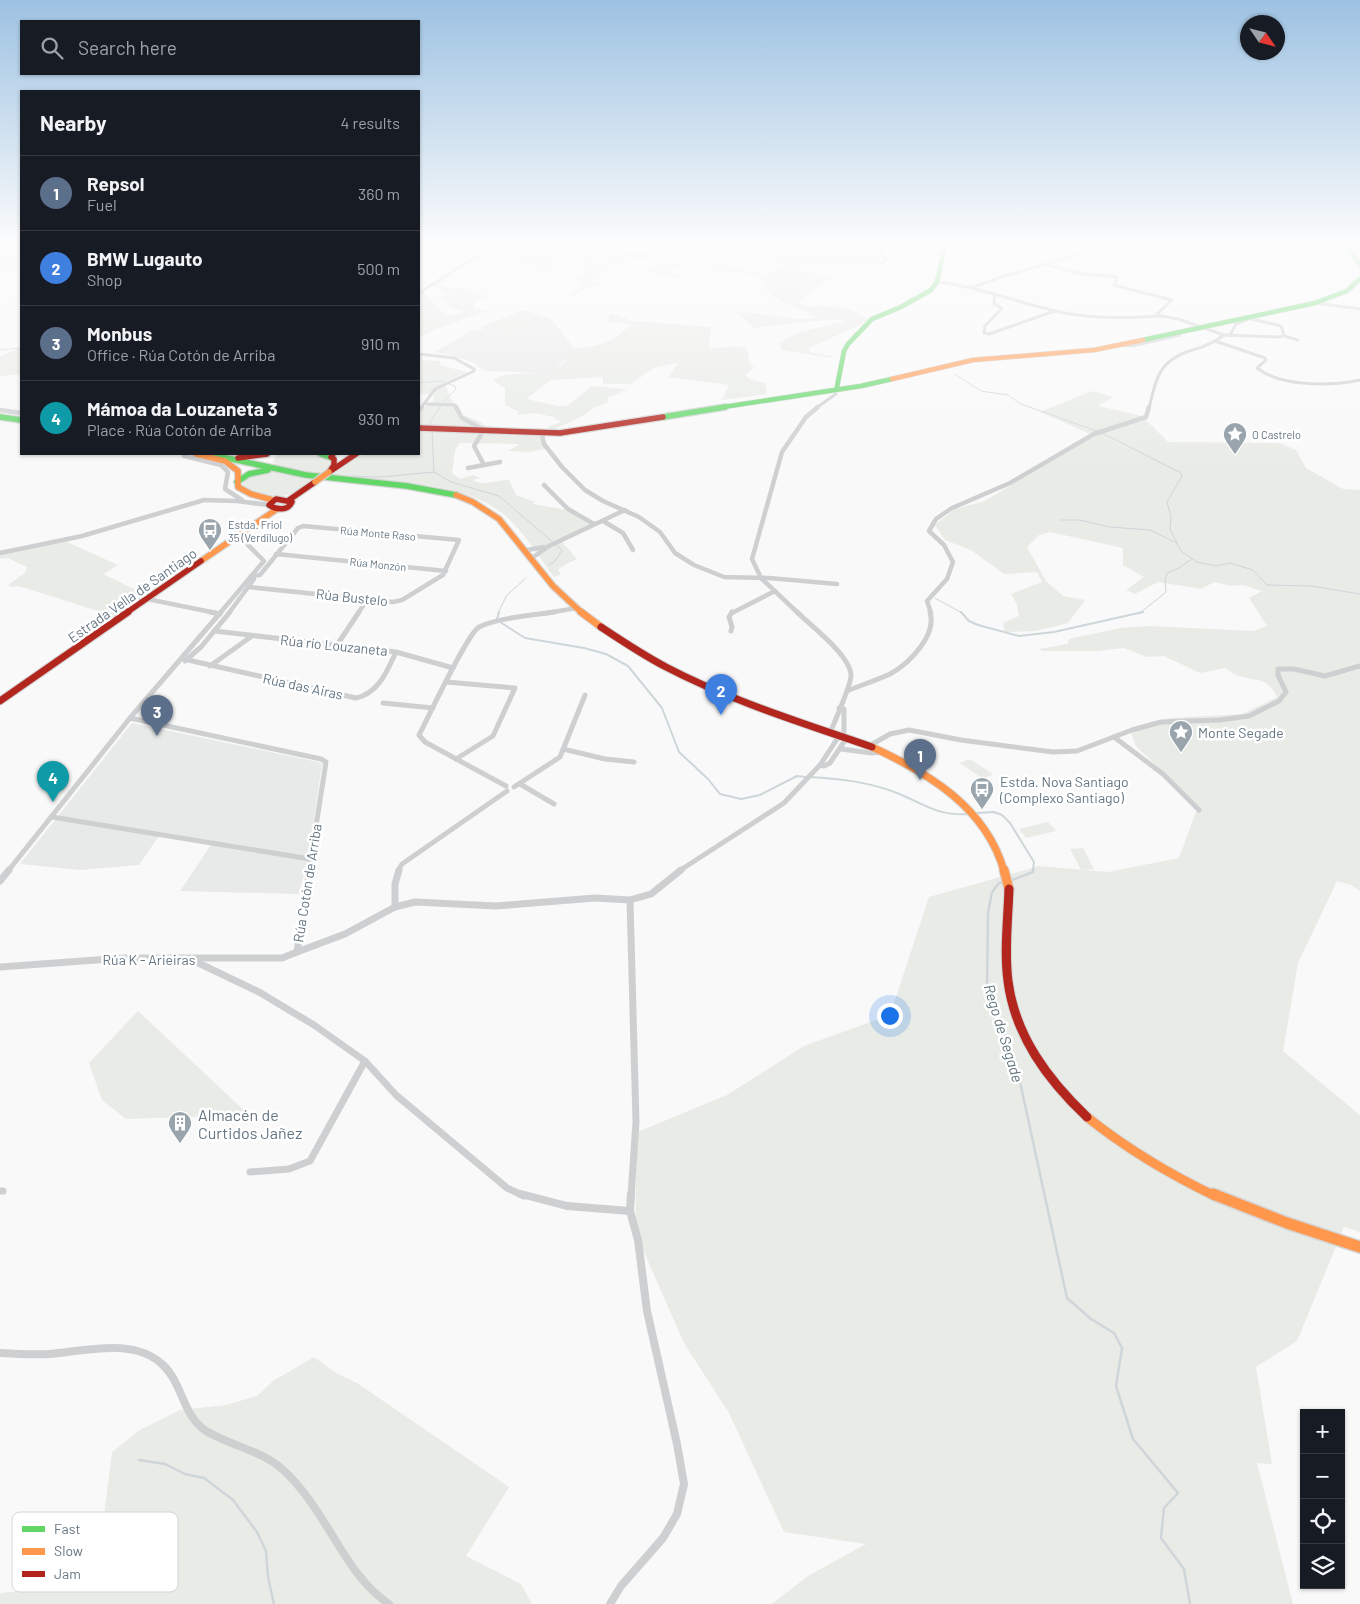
<!DOCTYPE html>
<meta charset="utf-8">
<style>
body{margin:0;font-family:Barlow,sans-serif;background:#20242c;color:#f1f3f6}
.controls{position:absolute;right:15px;bottom:15px;display:grid;overflow:hidden;border-radius:0px;box-shadow:0 1px 4px #0004}
.controls button{width:45px;height:45px;display:grid;place-items:center;padding:0;border:0;border-bottom:1px solid #363941;background:#171b24;color:#f1f3f6;font:25px sans-serif}
.compass{position:absolute;left:1240px;top:15px;width:45px;height:45px;border-radius:50%;background:#171b24;box-shadow:0 1px 4px #0004;rotate:125deg}
.you{position:absolute;left:889px;top:1015px;width:18px;height:18px;margin:-12px;border:4px solid #fff;border-radius:50%;background:#1a73e8;box-shadow:0 0 0 8px #1a73e833}
.badge{display:grid;place-items:center;width:32px;height:32px;border-radius:50%;background:#99a4ac;color:#fff;font-size:16px;font-weight:700}
.pin{position:absolute;translate:-50% -41px;filter:drop-shadow(0 1px 2px #0008)}
.pin::after{content:'';position:absolute;top:26px;width:18px;height:15px;background:inherit;clip-path:polygon(0 0,100% 0,50% 100%)}
.list{margin:0;padding:0;list-style:none}
h2{display:flex;justify-content:space-between;align-items:center;height:65px;margin:0;padding:0 20px;font-size:21px}
h2 small{font-size:16px;font-weight:400;color:#9ea1a6}
.list li{display:grid;grid-template-columns:32px 1fr auto;gap:15px;align-items:center;box-sizing:border-box;height:75px;padding:0 20px;border-top:1px solid #363941}
.list b{display:block;font-size:19px;white-space:nowrap}
.list p{margin:0;font-size:16px;white-space:nowrap;color:#9ea1a6}
.list em{font-size:16px;font-style:normal;color:#9ea1a6}
.icon{flex:none;width:28px;height:28px;fill:none;stroke:currentColor;stroke-width:2;stroke-linecap:round;stroke-linejoin:round}
.map{position:relative;flex:none;width:1360px;height:1604px;overflow:hidden}
.search{position:absolute;background:#171b24;box-shadow:0 1px 4px #0004;left:20px;top:20px;width:400px;height:55px;display:flex;align-items:center;gap:12px;box-sizing:border-box;padding:0 18px;border-radius:0px;color:#9ea1a6;font-size:19px}
.panel{position:absolute;background:#171b24;box-shadow:0 1px 4px #0004;left:20px;top:90px;width:400px;height:365px;border-radius:0px}
.map>svg:first-child{display:block}
.built{fill:#e8e9e9}
.green{fill:#e8ebe6}
.lines{fill:none;stroke-linecap:round;stroke-linejoin:round}
.stream-far2{stroke:#ced6d9;stroke-width:1}
.stream-far1{stroke:#ced6d9;stroke-width:2}
.stream{stroke:#ced6d9;stroke-width:2.5}
.fast-far1-casing{stroke:#d5d6d7;stroke-width:5.5}
.fast-casing{stroke:#d5d6d7;stroke-width:8}
.slow-far4-casing{stroke:#d5d6d7;stroke-width:5.5}
.slow-far3-casing{stroke:#d5d6d7;stroke-width:8}
.slow-far2-casing{stroke:#d5d6d7;stroke-width:9}
.slow-far1-casing{stroke:#d5d6d7;stroke-width:11}
.slow-casing{stroke:#d5d6d7;stroke-width:14}
.jam-far2-casing{stroke:#d5d6d7;stroke-width:8}
.jam-far1-casing{stroke:#d5d6d7;stroke-width:9}
.jam-casing{stroke:#d5d6d7;stroke-width:11}
.street-far4{stroke:#cecfd0;stroke-width:3}
.street-far3{stroke:#cecfd0;stroke-width:4.5}
.street-far2{stroke:#cecfd0;stroke-width:5}
.street-far1{stroke:#cecfd0;stroke-width:7}
.street{stroke:#cecfd0;stroke-width:8}
.fast-far1{stroke:#63d668;stroke-width:4.5}
.fast{stroke:#63d668;stroke-width:5.5}
.slow-far4{stroke:#ff974d;stroke-width:4.5}
.slow-far3{stroke:#ff974d;stroke-width:5.5}
.slow-far2{stroke:#ff974d;stroke-width:7}
.slow-far1{stroke:#ff974d;stroke-width:9}
.slow{stroke:#ff974d;stroke-width:11}
.jam-far2{stroke:#b3261e;stroke-width:5.5}
.jam-far1{stroke:#b3261e;stroke-width:7}
.jam{stroke:#b3261e;stroke-width:9}
.slow-bridge-casing{stroke:#d5d6d7;stroke-width:8;stroke-linecap:butt}
.slow-bridge{stroke:#ff974d;stroke-width:5.5}
.labels{text-anchor:middle;dominant-baseline:central;stroke-width:5;stroke-linejoin:round;paint-order:stroke}
.far-poi-label{font-size:11px;fill:#657683;stroke:#fff;text-anchor:start}
.far-street-label{font-size:11px;fill:#657683;stroke:#fff}
.street-label{font-size:14px;fill:#657683;stroke:#fff}
.poi-label{font-size:14px;fill:#657683;stroke:#fff;text-anchor:start}
.water-label{font-size:15px;font-style:italic;fill:#60757c;stroke:#fff}
.near-poi-label{font-size:16px;fill:#657683;stroke:#fff;text-anchor:start}
.key{fill:#fff;stroke:#d1d6da;stroke-width:1}
.key-label{font-size:14px;fill:#657683}
</style>
<div class="map">
<svg width="1360" height="1604" viewBox="0 0 1360 1604">
<rect width="100%" height="100%" fill="#f9f9f9"/>
<g class="built">
<path d="M550,318L576,350L552,372L540,373L485,371L472,362L446,354L433,353L471,331L480,330L510,337Z"/>
<path d="M132,723L318,762L322,764L309,853L299,894L180,891L213,842L161,833L139,865L80,870L20,864Z"/>
</g>
<g class="green">
<path d="M537,245H583L608,252L591,255L594,260C608,262 613,260 624,252L631,253L629,258L593,276L592,283L601,284L600,286L589,287L574,296L571,293L581,287L578,280L573,277L585,272L587,262L575,257L552,259L549,266L558,269L553,272L537,274L535,272L539,269V267L525,263L518,256L520,251Z"/>
<path d="M763,248C784,259 805,265 826,252L883,253L880,264L861,266L801,265L792,269L832,277C824,285 804,294 799,303C808,309 816,305 826,306C839,306 857,311 868,319L866,322L809,348L810,352L832,356L831,358L782,350L779,343L797,333L844,321L843,320H826L754,328L737,313V311L798,319L817,318C801,304 761,302 761,276L737,272L712,274L717,270L728,269C713,264 683,263 670,271L683,277C669,281 656,274 642,270V268L669,264H723L765,275L784,266L752,251Z"/>
<path d="M21,250V271L0,273V254Z"/>
<path d="M419,250L479,255L465,261L419,256Z"/>
<path d="M437,283L451,289L458,287L489,297L474,302V308L488,311L436,329L419,338V285L424,287L420,290L447,316L464,312L450,307L442,297L448,294L432,285Z"/>
<path d="M523,310L550,318L510,337L481,330L483,326Z"/>
<path d="M610,313L633,321L711,327L709,349L735,346L746,348L749,355L748,360L754,368L745,375L751,380L765,383L767,394L722,400L729,385L668,377L678,363L655,367L631,384H603V377L551,380L526,399L558,406H567L592,386L627,389L618,394L609,397L607,403C599,406 591,407 585,415L553,430L547,427L561,422L553,417L536,413L517,415L519,412L505,405V388L493,381C507,364 560,388 572,349C597,346 611,344 630,325L620,322L616,324L607,322Z"/>
<path d="M21,347V374L0,376V357Z"/>
<path d="M419,354L422,355V360L440,361V365L467,372L445,382L450,398L459,408L461,415C470,417 476,419 483,424C488,428 494,426 498,430L451,426L419,428V412L434,400L433,394H419Z"/>
<path d="M1092,391L1113,397L1098,406L1142,416L1168,442L1279,443L1296,450L1306,468L1343,489L1360,490V891L1351,885L1337,881L1298,963L1283,1051L1360,1115V1232L1344,1227L1297,1341L1256,1367L1272,1464L1257,1463L1293,1604H768L773,1603L808,1576L866,1544L784,1532L729,1413L684,1343L636,1234L635,1133L727,1095L804,1046L890,1015L929,897L1039,866L1108,872L1179,858L1198,806L1136,746L1131,733L1171,718L1242,714L1277,697C1267,676 1257,682 1239,676C1234,675 1229,670 1225,668L1200,673L1164,656L1147,657L1124,648L1096,651H1042L1039,649L1068,644L1069,639L1120,628L1147,626L1253,631L1267,626L1249,598L1262,591L1243,585L1231,586L1214,582L1201,589L1158,582L1135,594L1126,590L1144,577L1123,565V548L1050,532L1039,535L1027,547L1046,581L1063,596L1085,600L1068,623L1036,631L1005,632L1003,623L1019,616L1017,604L1011,594L1042,582L1037,572L1004,574L971,550L945,540L935,525L955,509L985,501L1026,476L1090,434L1040,412Z"/>
<path d="M454,430L514,436H543L549,448L530,452L508,451L520,444L460,443L455,450L452,473L460,479L474,475L480,478L472,480C485,487 496,480 509,480L516,495L535,502L532,504L569,510L592,527L562,542L577,559L561,567L558,570L561,574L554,577C540,559 528,538 512,522C470,478 387,483 330,476L364,454H419V432Z"/>
<path d="M278,454H315L329,459L331,465L330,469L323,475C308,472 284,472 273,462Z"/>
<path d="M270,471L316,479C292,495 268,509 243,484L246,477Z"/>
<path d="M65,541L118,565L103,574L148,596L117,617L19,586L10,587L8,585L25,573L27,567L8,558L0,559V550Z"/>
<path d="M967,760H971L993,774L983,779L960,763Z"/>
<path d="M1048,822L1056,831L1026,838L1019,829Z"/>
<path d="M1083,848L1094,869L1081,870L1070,849Z"/>
<path d="M138,1011L249,1115L126,1119L102,1100L89,1063Z"/>
<path d="M314,1357L336,1373L357,1383L509,1487L466,1556L521,1584L532,1604H0V1593L121,1581L102,1532L112,1452L140,1430L180,1410L226,1405L257,1396L273,1381Z"/>
</g>
<g class="lines">
<g class="stream-far2">
<path d="M0,350L21,348"/>
<path d="M955,374L981,391L1008,395L1021,404L1102,433L1181,473L1182,476L1167,502L1171,517L1170,529L1181,551L1197,562L1216,566L1230,563L1253,570L1267,585L1311,586L1360,594"/>
<path d="M419,383L440,381L455,386L456,389L443,402"/>
<path d="M431,426L430,422L442,404"/>
<path d="M432,430L434,472"/>
<path d="M434,472L451,482L499,496L562,550L555,561L549,565"/>
<path d="M339,476L381,477L434,472"/>
<path d="M1061,520H1079L1110,527L1150,530L1177,543"/>
<path d="M935,598L962,613"/>
<path d="M498,613L507,595L526,578"/>
<path d="M1140,613L1166,592L1165,580L1167,573L1179,568L1192,559"/>
</g>
<g class="stream-far1">
<path d="M961,612L969,621L978,625L1019,636L1054,632L1143,612"/>
<path d="M497,619L499,612"/>
<path d="M500,622L525,638L584,648L606,654L628,666L662,708L679,752L708,779L720,794L741,799L760,795L797,776L806,777"/>
<path d="M811,777C841,779 869,782 897,793C926,805 937,816 970,814"/>
<path d="M977,813L994,812L1002,815L1010,823L1034,862L1033,871"/>
</g>
<g class="stream">
<path d="M1012,880L1033,872V870"/>
<path d="M1005,882L999,883L992,892L988,913L987,987L1015,1059L1067,1298L1091,1319L1114,1333L1122,1348L1116,1386L1133,1439L1178,1493L1164,1508L1161,1538L1184,1569L1190,1604"/>
<path d="M139,1460L165,1464L185,1474L204,1478L233,1500L257,1532L266,1551L268,1577L274,1604"/>
</g>
<g class="fast-far1-casing">
<g id="fast-far1">
<path d="M1345,245L1360,264"/>
<path d="M1143,340L1315,303L1347,291L1360,279"/>
<path d="M837,387L844,351L848,344L872,319L901,307L931,290L937,282L945,245"/>
<path d="M717,408L861,386L892,379"/>
</g>
</g>
<g class="fast-casing">
<g id="fast">
<path d="M0,417L21,420"/>
<path d="M663,417L725,407"/>
<path d="M208,454L306,475L407,486L456,495"/>
<path d="M321,454L332,458"/>
<path d="M237,482L249,474L268,470"/>
</g>
</g>
<g class="slow-far4-casing">
<path id="slow-far4" d="M892,379L973,360L1094,350L1143,340"/>
</g>
<g class="slow-far3-casing">
<g id="slow-far3">
<path d="M196,454L225,461L238,471V487L251,494L273,500"/>
<path d="M456,495L473,502L499,519L553,586L582,613"/>
<path d="M201,561L277,509"/>
</g>
</g>
<g class="slow-far2-casing">
<g id="slow-far2">
<path d="M581,612L601,627"/>
<path d="M872,747C928,773 986,807 1004,871"/>
</g>
</g>
<g class="slow-far1-casing">
<g id="slow-far1">
<path d="M1004,870L1009,889"/>
<path d="M1087,1117C1127,1149 1169,1174 1215,1196"/>
</g>
</g>
<g class="slow-casing">
<path id="slow" d="M1213,1194L1287,1223L1360,1247"/>
</g>
<g class="jam-far2-casing">
<g id="jam-far2">
<path d="M419,428L560,433L663,417"/>
<path d="M238,458L267,454"/>
<path d="M330,471L334,465V459L331,457L333,454"/>
<path d="M329,472L356,454"/>
<path d="M276,499L292,502C288,511 276,510 269,505Z"/>
<path d="M289,500L315,482"/>
<path d="M126,613L201,561"/>
</g>
</g>
<g class="jam-far1-casing">
<g id="jam-far1">
<path d="M601,627C622,641 643,655 666,667C731,701 803,723 872,747"/>
<path d="M0,701L128,612"/>
</g>
</g>
<g class="jam-casing">
<path id="jam" d="M1009,889C1008,919 1004,951 1008,981C1015,1036 1048,1080 1087,1117"/>
</g>
<g class="street-far4">
<path d="M582,245L641,257L673,245"/>
<path d="M878,245L886,260L879,265"/>
<path d="M937,282C981,287 1021,304 1065,313C1097,319 1128,318 1161,316L1157,314L1172,300L1114,285L1117,280L1116,277L1077,273L1047,265"/>
<path d="M974,287L1001,277L1081,254"/>
<path d="M419,293L495,245"/>
<path d="M995,294L994,304L1002,308L985,326L984,333L989,334L1055,311"/>
<path d="M1315,303L1360,309"/>
<path d="M1224,335L1280,337L1284,335L1281,326L1247,318"/>
<path d="M1230,335L1236,324L1248,319"/>
<path d="M1284,336L1298,340"/>
<path d="M1215,341L1265,358L1266,360L1257,368C1281,387 1332,386 1360,380"/>
<path d="M1118,345L1132,346L1180,335"/>
<path d="M419,354L454,358L474,369V371L435,389L421,408"/>
<path d="M427,404L455,405L457,408"/>
<path d="M816,408L836,394"/>
<path d="M1149,408C1157,377 1158,361 1192,350C1204,347 1214,343 1224,335L1178,319L1161,316"/>
</g>
<g class="street-far3">
<path d="M456,407L462,418L484,430L474,446L484,465L468,468"/>
<path d="M0,410L21,413"/>
<path d="M419,410L422,407"/>
<path d="M542,434L544,444L562,467L585,490L603,501L639,517L660,532L675,553L694,565L724,577L769,578L837,584"/>
<path d="M184,456L221,465L228,472L225,489L242,500"/>
<path d="M484,465L500,462"/>
<path d="M544,485L568,509L594,524"/>
<path d="M603,521L623,533L633,550"/>
<path d="M527,550L544,547"/>
<path d="M0,553L82,536L204,500L237,501L269,505"/>
<path d="M276,554L446,571"/>
<path d="M532,558L549,546L625,510"/>
<path d="M248,587L393,602L402,600L443,575L459,540L303,526L298,528L260,575L251,576"/>
<path d="M147,599L216,613"/>
<path d="M220,613L264,561L239,536"/>
<path d="M229,613L254,579L252,576"/>
<path d="M358,613L368,599"/>
<path d="M547,613L577,608"/>
<path d="M732,613L775,591"/>
<path d="M798,613L761,578L752,559L782,452L806,417L818,407"/>
<path d="M931,613L927,601L947,579L953,562L944,545L929,531L936,519L952,508L1010,483L1094,434L1146,417L1149,407"/>
</g>
<g class="street-far2">
<path d="M210,612L220,614"/>
<path d="M797,612C811,626 850,655 851,675C852,683 834,723 830,733"/>
<path d="M214,631L396,652L453,668"/>
<path d="M731,631L732,627L729,617L732,612"/>
<path d="M337,645L359,612"/>
<path d="M188,660L356,698C379,693 387,671 396,652"/>
<path d="M185,661L201,647L230,612"/>
<path d="M210,666L252,636"/>
<path d="M446,682L515,688L493,736L456,759"/>
<path d="M849,690C862,685 877,680 890,674C910,663 937,635 930,612"/>
<path d="M383,703L433,708"/>
<path d="M839,708L844,709V732"/>
<path d="M130,718L321,759L326,762L309,871"/>
<path d="M1114,737L1163,774L1199,810"/>
<path d="M869,746L890,734L909,730L961,740L1053,752L1077,751L1132,730L1161,722L1220,720L1249,716L1279,701L1286,692L1278,675V669H1294L1325,676L1360,666"/>
<path d="M563,749L605,759L634,762"/>
<path d="M841,749L872,753L881,752"/>
<path d="M820,765L824,766L830,763L844,742"/>
<path d="M520,784L554,804"/>
<path d="M506,786L425,742L419,735C428,718 467,634 479,627C497,618 534,615 555,612"/>
<path d="M514,787L560,757L585,695"/>
<path d="M52,817L310,859"/>
<path d="M8,871L130,718L221,612"/>
<path d="M398,871L402,864L507,791"/>
<path d="M679,871L784,803L820,765L839,736"/>
</g>
<g class="street-far1">
<path d="M310,870L297,952L345,934L395,907L415,902L496,906L595,898L630,900L651,894L681,870"/>
<path d="M0,881L9,870"/>
<path d="M630,900L636,1122L631,1196"/>
<path d="M395,907V884L399,870"/>
<path d="M190,959L259,992L314,1025L365,1061L396,1095L507,1188L524,1196"/>
<path d="M0,967L124,958H282L297,952"/>
<path d="M250,1172L289,1169L310,1161L365,1061"/>
<path d="M0,1191H3"/>
</g>
<g class="street">
<path d="M521,1194L567,1206L630,1211"/>
<path d="M0,1353C16,1354 33,1355 49,1354C85,1351 134,1337 163,1365C183,1384 182,1415 206,1431C226,1443 249,1448 268,1459C283,1467 294,1480 304,1493C333,1529 350,1578 389,1604"/>
<path d="M610,1604L621,1586L663,1538L677,1514L684,1484L677,1444L647,1311L638,1240L630,1211L631,1194"/>
</g>
<use href="#fast-far1" class="fast-far1"/>
<use href="#fast" class="fast"/>
<use href="#slow-far4" class="slow-far4"/>
<use href="#slow-far3" class="slow-far3"/>
<use href="#slow-far2" class="slow-far2"/>
<use href="#slow-far1" class="slow-far1"/>
<use href="#slow" class="slow"/>
<use href="#jam-far2" class="jam-far2"/>
<use href="#jam-far1" class="jam-far1"/>
<use href="#jam" class="jam"/>
<g class="slow-bridge-casing">
<path id="slow-bridge" d="M315,482L329,472"/>
</g>
<use href="#slow-bridge" class="slow-bridge"/>
</g>
<linearGradient id="sky" x2="0" y2="1"><stop stop-color="#9dc2e2"/><stop offset="0.52" stop-color="#fcfcfc"/><stop offset="1" stop-color="#fcfcfc" stop-opacity="0"/></linearGradient>
<rect width="1360" height="470" fill="url(#sky)"/>
<defs>
<g id="sight-pin" transform="scale(1.25)"><path d="M0 17L-7.5 6A9.5 9.5 0 1 1 7.5 6Z" fill="#99a4ac" stroke="#fff"/><path d="M0-6L1.8-2.2L6-1.7L2.9 1.2L3.7 5.4L0 3.3L-3.7 5.4L-2.9 1.2L-6-1.7L-1.8-2.2Z" fill="#fff"/></g>
<g id="bus-pin" transform="scale(1.25)"><path d="M0 17L-7.5 6A9.5 9.5 0 1 1 7.5 6Z" fill="#99a4ac" stroke="#fff"/><path d="M-5-6H5V4H4V6H2V4H-2V6H-4V4H-5ZM-3.5-4V0h7V-4ZM-3.5 1.2v1.5H-2V1.2ZM2 1.2v1.5H3.5V1.2Z" fill="#fff"/></g>
<g id="building-pin" transform="scale(1.25)"><path d="M0 17L-7.5 6A9.5 9.5 0 1 1 7.5 6Z" fill="#99a4ac" stroke="#fff"/><path d="M-4-6H4V6H1V3H-1V6H-4ZM-2.5-4.3h1.7v1.8h-1.7ZM.8-4.3h1.7v1.8H.8ZM-2.5-1h1.7V.8h-1.7ZM.8-1h1.7V.8H.8Z" fill="#fff"/></g>
</defs>
<g fill-rule="evenodd">
<use href="#sight-pin" x="1235" y="434"/>
<use href="#bus-pin" x="210" y="530"/>
<use href="#sight-pin" x="1181" y="732"/>
<use href="#bus-pin" x="982" y="789"/>
<use href="#building-pin" x="180" y="1123"/>
</g>
<g class="labels">
<g class="far-poi-label">
<text x="1252" y="434">O Castrelo</text>
<text x="228" y="524">Estda. Friol<tspan x="228" dy="13">35 (Verdilugo)</tspan></text>
</g>
<g class="far-street-label">
<text transform="translate(378 533) rotate(5)">Rúa Monte Raso</text>
<text transform="translate(378 564) rotate(6)">Rúa Monzón</text>
</g>
<g class="street-label">
<text transform="translate(132 595) rotate(-35)">Estrada Vella de Santiago</text>
<text transform="translate(352 597) rotate(6)">Rúa Bustelo</text>
<text transform="translate(334 645) rotate(6)">Rúa río Louzaneta</text>
<text transform="translate(303 686) rotate(12)">Rúa das Airas</text>
<text transform="translate(307 883) rotate(-81)">Rúa Cotón de Arriba</text>
<text x="149" y="959">Rúa K - Arieiras</text>
</g>
<g class="poi-label">
<text x="1198" y="732">Monte Segade</text>
<text x="1000" y="781">Estda. Nova Santiago<tspan x="1000" dy="16">(Complexo Santiago)</tspan></text>
</g>
<g class="water-label">
<text transform="translate(1004 1033) rotate(73)">Rego de Segade</text>
</g>
<g class="near-poi-label">
<text x="198" y="1114">Almacén de<tspan x="198" dy="18">Curtidos Jañez</tspan></text>
</g>
</g>
<rect x="12" y="1512" width="166" height="80" rx="8" class="key"/>
<rect x="22" y="1526" width="23" height="6" fill="#63d668"/>
<rect x="22" y="1548" width="23" height="7" fill="#ff974d"/>
<rect x="22" y="1571" width="23" height="6" fill="#b3261e"/>
<g class="key-label">
<text x="54" y="1534">Fast</text>
<text x="54" y="1556">Slow</text>
<text x="54" y="1579">Jam</text>
</g>
</svg>
<div class="controls">
<button>+</button>
<button>−</button>
<button><svg class="icon" aria-label="locate" viewBox="0 0 24 24"><circle cx="12" cy="12" r="6"/><path d="M12 2v4M12 18v4M2 12h4M18 12h4"/></svg></button>
<button><svg class="icon" aria-label="layers" viewBox="0 0 24 24"><path d="M12 4l9 5-9 5-9-5zM3 14l9 5 9-5"/></svg></button>
</div>
<svg class="compass" viewBox="-18 -18 36 36"><path d="M0-13l5 13h-10z" fill="#e53935"/><path d="M0 13l5-13h-10z" fill="#9ea1a6"/></svg>
<div class="you"></div>
<div class="pin badge" style="left:920px;top:780px;background:#5c6f8a">1</div>
<div class="pin badge" style="left:721px;top:715px;background:#3f7fe0">2</div>
<div class="pin badge" style="left:157px;top:736px;background:#5c6f8a">3</div>
<div class="pin badge" style="left:53px;top:802px;background:#0f9aa8">4</div>
<div class="search"><svg class="icon" aria-label="search" viewBox="0 0 24 24"><circle cx="10" cy="10" r="6"/><path d="M15 15l6 6"/></svg>Search here</div>
<section class="panel">
<h2>Nearby<small>4 results</small></h2>
<ul class="list">
<li><span class="badge" style="background:#5c6f8a">1</span><div><b>Repsol</b><p>Fuel</p></div><em>360 m</em></li>
<li><span class="badge" style="background:#3f7fe0">2</span><div><b>BMW Lugauto</b><p>Shop</p></div><em>500 m</em></li>
<li><span class="badge" style="background:#5c6f8a">3</span><div><b>Monbus</b><p>Office · Rúa Cotón de Arriba</p></div><em>910 m</em></li>
<li><span class="badge" style="background:#0f9aa8">4</span><div><b>Mámoa da Louzaneta 3</b><p>Place · Rúa Cotón de Arriba</p></div><em>930 m</em></li>
</ul>
</section>
</div>
